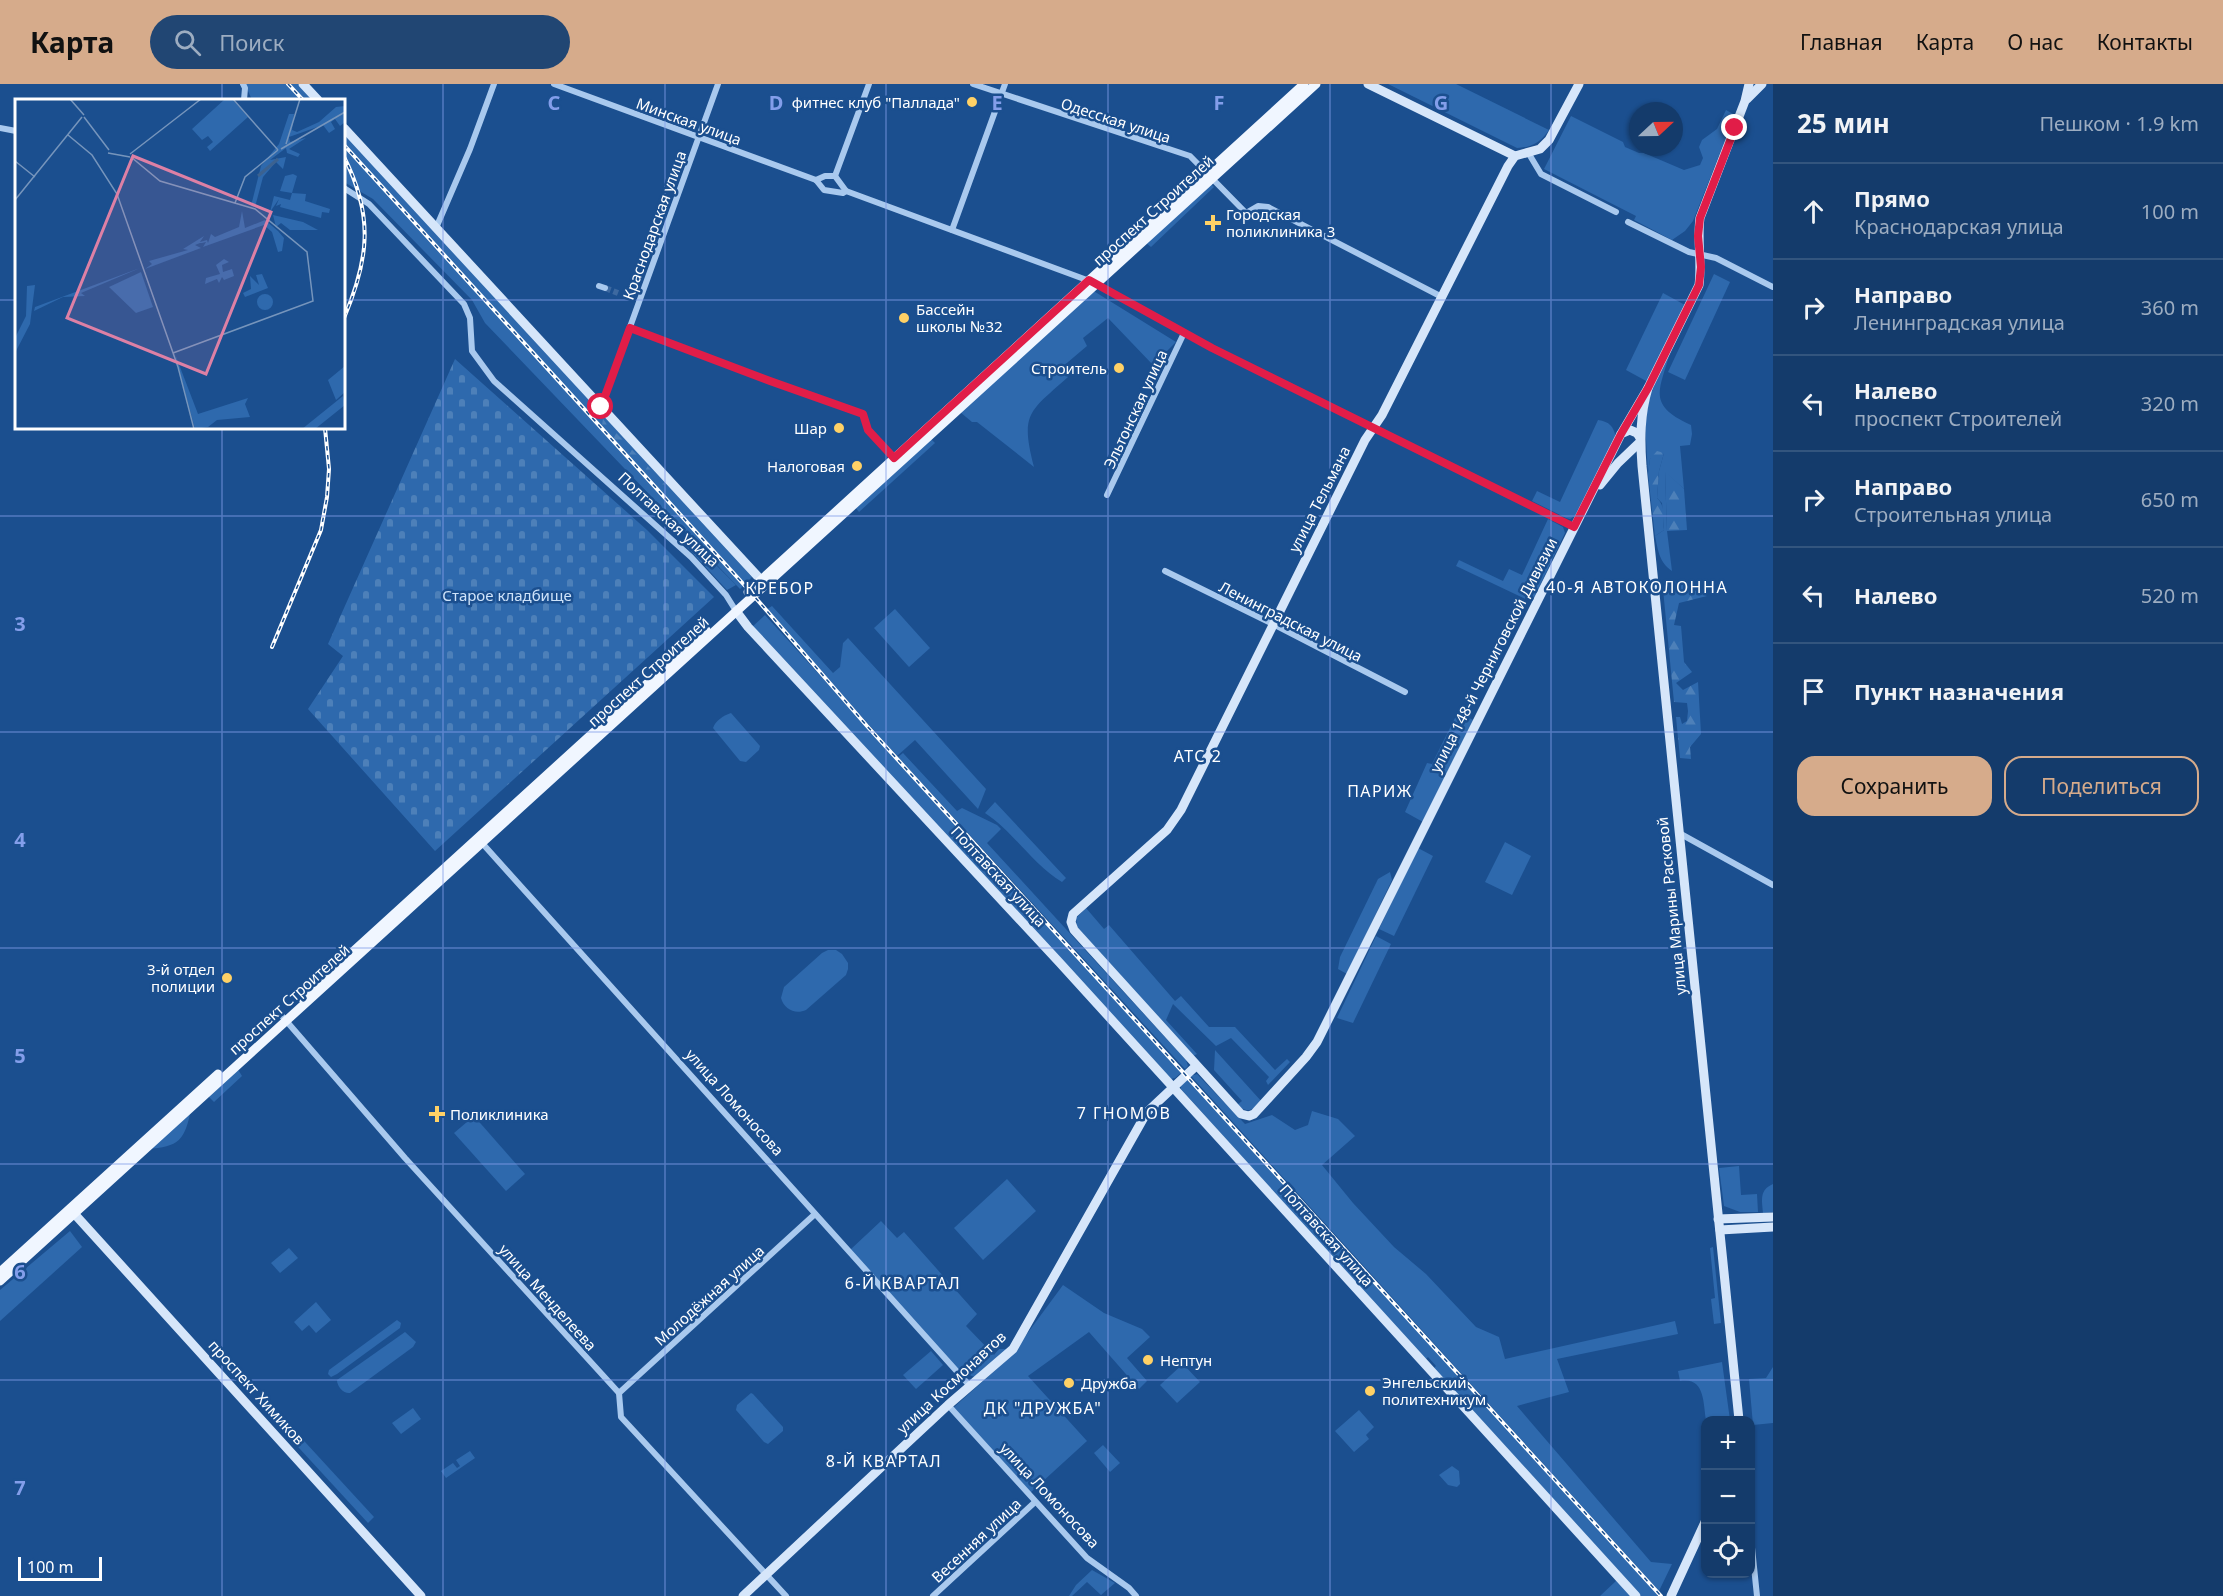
<!DOCTYPE html>
<html lang="ru">
<meta charset="utf-8">
<style>
body{margin:0;font-family:"Noto Sans",sans-serif;background:#214673;color:#f1f3f6}
.controls{position:absolute;right:18px;bottom:18px;display:grid;overflow:hidden;border-radius:12px;box-shadow:0 2px 4px #0004}
.controls button{width:54px;height:54px;display:grid;place-items:center;padding:0;border:0;border-bottom:2px solid #33557e;background:#143b6b;color:#f1f3f6;font:30px sans-serif}
.compass{position:absolute;left:1629px;top:18px;width:54px;height:54px;border-radius:50%;background:#143b6b;box-shadow:0 2px 4px #0004;rotate:68deg}
.scale{position:absolute;left:18px;bottom:15px;width:84px;box-sizing:border-box;padding-left:6px;border:3px solid #fff;border-top:0;font-size:16px;line-height:21px;white-space:nowrap;color:#fff;-webkit-text-stroke:4px #1b4f8f;paint-order:stroke}
.stop{position:absolute;width:18px;height:18px;margin:-14px;border:4px solid #e11d48;border-radius:50%;background:#fff}
.stop.end{background:#e11d48;border-color:#fff;box-shadow:0 2px 6px #0008}
.list{margin:0;padding:0;list-style:none}
h2{display:flex;justify-content:space-between;align-items:center;height:78px;margin:0;padding:0 24px;font-size:26px}
h2 small{font-size:20px;font-weight:400;color:#9dadc1}
.list li{display:grid;grid-template-columns:39px 1fr auto;gap:18px;align-items:center;box-sizing:border-box;height:96px;padding:0 24px;border-top:2px solid #33557e}
.list b{display:block;font-size:22px;white-space:nowrap}
.list p{margin:0;font-size:20px;white-space:nowrap;color:#9dadc1}
.list em{font-size:20px;font-style:normal;color:#9dadc1}
.actions{display:flex;gap:12px;padding:18px 24px}
.actions a{flex:1;padding:14px 0;border:2px solid #d6ab8b;border-radius:18px;text-align:center;font-size:21px;color:#d6ab8b}
.actions .main{background:#d6ab8b;color:#111}
.icon{flex:none;width:33px;height:33px;fill:none;stroke:currentColor;stroke-width:2;stroke-linecap:round;stroke-linejoin:round}
.map{position:relative;flex:none;width:1773px;height:1512px;overflow:hidden}
header{display:flex;align-items:center;gap:36px;box-sizing:border-box;height:84px;padding:0 30px;background:#d6ab8b;color:#111}
header strong{font-size:28px}
nav{display:flex;gap:33px;margin-inline-start:auto;font-size:21px}
.search{width:420px;height:54px;background:#214673;display:flex;align-items:center;gap:15px;box-sizing:border-box;padding:0 21px;border-radius:33px;color:#9dadc1;font-size:22px}
main{display:flex}
aside{flex:1;background:#143b6b}
.map>svg:first-child{display:block}
.green{fill:#2e69ad}
.forest{fill:url(#forest-firs)}
.cemetery{fill:url(#cemetery-stones)}
.lines{fill:none;stroke-linecap:round;stroke-linejoin:round}
.street-tunnel{stroke:#3d69a0;stroke-width:6;stroke-dasharray:6 3;stroke-linecap:butt}
.street{stroke:#a9c9ee;stroke-width:6}
.secondary{stroke:#d6e6fa;stroke-width:9}
.primary{stroke:#f0f6ff;stroke-width:9}
.rail-casing{stroke:#fff;stroke-width:4}
.rail{stroke:#1b4f8f;stroke-width:1.5;stroke-dasharray:4.5;stroke-linecap:butt}
.route{stroke:#e11d48;stroke-width:8}
.grid{fill:none;stroke:#839eea;stroke-width:1.5;stroke-opacity:0.55}
.poi-dot{fill:#ffd166;stroke:#1b4f8f;stroke-width:2}
.labels{text-anchor:middle;dominant-baseline:central;stroke-width:5;stroke-linejoin:round;paint-order:stroke}
.poi-label{font-size:15px;fill:#fff;stroke:#1b4f8f;text-anchor:start}
.street-label{font-size:15px;fill:#fff;stroke:#1b4f8f}
.park-label{font-size:15px;fill:#cfe3fa;stroke:#1b4f8f}
.neighbourhood-label{font-size:16px;letter-spacing:1.5px;fill:#fff;stroke:#1b4f8f}
.inset-river{fill:none;stroke:#3c6290;stroke-width:3}
.inset-road{fill:none;stroke:#7695bc;stroke-width:1.5}
.view{fill:#dd80a5;fill-opacity:0.15;stroke:#dd80a5;stroke-width:3}
.inset-edge{fill:none;stroke:#fff;stroke-width:3}
.grid-label{font-size:20px;text-anchor:middle;font-weight:bold;fill:#839eea;stroke:#1b4f8f;stroke-width:5;stroke-linejoin:round;paint-order:stroke}
</style>
<header>
<strong>Карта</strong>
<div class="search"><svg class="icon" aria-label="search" viewBox="0 0 24 24"><circle cx="10" cy="10" r="6"/><path d="M15 15l6 6"/></svg>Поиск</div>
<nav><a>Главная</a><a>Карта</a><a>О нас</a><a>Контакты</a></nav>
</header>
<main>
<div class="map">
<svg width="1773" height="1512" viewBox="0 0 1773 1512">
<defs>
<pattern id="forest-firs" width="22" height="20" patternUnits="userSpaceOnUse" patternTransform="scale(1.5)"><rect width="22" height="20" fill="#2e69ad"/><path d="M5 1l3.5 6h-7zM16 11l3.5 6h-7z" fill="#4d80b9"/></pattern>
<pattern id="cemetery-stones" width="16" height="16" patternUnits="userSpaceOnUse" patternTransform="scale(1.5)"><rect width="16" height="16" fill="#2e69ad"/><path d="M2 7V4a2 2 0 0 1 4 0v3zM10 15v-3a2 2 0 0 1 4 0v3z" fill="#4d80b9"/></pattern>
</defs>
<rect width="100%" height="100%" fill="#1b4f8f"/>
<g class="green">
<path d="M245,0H298L314,16H252Z"/>
<path d="M1388,0H1456L1549,46C1540,59 1532,63 1517,64Z"/>
<path d="M1726,26L1735,31L1693,137L1685,147L1672,156L1634,136L1636,132L1544,85L1571,32L1623,58L1625,63L1639,69H1644L1684,86L1700,81L1703,74L1699,63L1702,56L1717,45Z"/>
<path d="M344,49L752,493L740,505L485,239L472,216L373,115L344,98Z"/>
<path d="M1209,98L1214,103L1151,163L1145,158Z"/>
<path d="M1714,190L1730,198L1685,296L1668,288Z"/>
<path d="M1092,206L1176,258L1153,281L1108,234L1083,254L1087,262L1061,284L1068,293C1029,328 1020,329 1034,383L977,338H972L960,328Z"/>
<path d="M1663,209L1685,221L1648,298L1626,286Z"/>
<path d="M1670,269C1659,307 1647,321 1691,341L1692,350L1690,361L1680,362L1684,405L1665,388L1667,447L1672,487C1659,478 1658,466 1655,452L1664,446L1662,419L1657,414L1659,387L1664,369L1650,375L1648,390L1645,337L1651,307Z"/>
<path d="M1598,336C1610,338 1613,342 1616,353L1575,432L1570,435L1566,434L1532,417L1537,407L1560,418Z"/>
<path d="M930,354L935,359L859,428L855,423Z"/>
<path d="M1548,435L1563,443L1565,449L1532,518L1456,482L1459,476L1503,497L1509,485L1522,491Z"/>
<path d="M772,522L833,589L840,583L843,559L848,554L986,705L978,725L915,656L897,672L766,526Z"/>
<path d="M895,525L930,564L909,583L874,544Z"/>
<path d="M765,531L1182,988L1175,994L1171,995L752,543Z"/>
<path d="M1458,628L1473,636L1423,738L1405,728L1427,679L1432,680Z"/>
<path d="M731,629L760,662L759,666L746,678L740,677L713,644C715,637 724,631 731,629Z"/>
<path d="M903,669L957,727L962,724L997,741L1001,745L987,759L1186,976L1188,982L1185,985L898,673Z"/>
<path d="M995,718L1066,794L1062,798C1032,780 1014,748 985,729Z"/>
<path d="M1505,758L1531,772L1512,811L1485,798Z"/>
<path d="M1418,764L1433,772L1394,852L1379,845Z"/>
<path d="M1390,788L1392,796L1347,890L1338,885L1340,873L1378,795Z"/>
<path d="M1086,824L1104,845L1109,841L1175,917L1181,912L1209,943H1235L1275,986L1287,975L1290,978L1268,1001L1266,997L1269,993L1231,954L1216,962L1173,920L1166,936L1197,970L1193,972L1077,843L1076,834Z"/>
<path d="M1376,852L1391,860L1353,939L1337,934Z"/>
<path d="M828,866H836L842,870L848,879V885L846,891L806,926C795,931 784,925 781,914L784,903L822,869Z"/>
<path d="M1215,966L1262,1018C1252,1026 1248,1030 1237,1021L1242,1017L1214,986Z"/>
<path d="M237,984L242,992L214,1018L207,1011Z"/>
<path d="M1197,990L1245,1040L1272,1031L1295,1046L1308,1041L1312,1027L1338,1035L1355,1052L1322,1081L1353,1119L1394,1163L1426,1190L1476,1243L1499,1253L1505,1275L1675,1237L1678,1250L1557,1275L1569,1308L1517,1322L1651,1478L1672,1480L1659,1507L1191,992Z"/>
<path d="M1188,995L1658,1510L1657,1512H1641L1433,1285L1436,1282L1428,1273L1425,1276L1181,1005V1002Z"/>
<path d="M191,1025C185,1056 179,1063 147,1065Z"/>
<path d="M474,1032L525,1090L506,1107L454,1049Z"/>
<path d="M1739,1082L1741,1111L1757,1110L1758,1128H1740L1724,1122L1719,1084Z"/>
<path d="M1007,1095L1036,1127L983,1176L954,1144Z"/>
<path d="M1773,1100V1128L1763,1129C1762,1116 1759,1106 1773,1100Z"/>
<path d="M881,1137L897,1154L904,1148L977,1230L966,1242L994,1271L999,1265H1006L1002,1271L975,1293L960,1288L850,1166Z"/>
<path d="M70,1147L82,1163L0,1237V1206Z"/>
<path d="M1713,1163L1721,1239L1714,1240L1711,1215L1715,1214L1710,1164Z"/>
<path d="M289,1164L298,1174L280,1189L271,1179Z"/>
<path d="M1063,1201L1104,1229L1142,1245L1150,1253L1127,1274L1147,1297L1139,1305L1089,1248L1028,1292L1087,1357L1030,1409L953,1324L1010,1273Z"/>
<path d="M316,1218L331,1236L316,1249L309,1241L302,1247L294,1238Z"/>
<path d="M397,1236L401,1239L400,1244L337,1290L331,1293L328,1290L329,1286Z"/>
<path d="M405,1248L416,1258L413,1263L350,1309C344,1310 337,1303 337,1296Z"/>
<path d="M931,1267L943,1281L916,1305L903,1291Z"/>
<path d="M1722,1278L1730,1336H1706C1703,1318 1705,1293 1680,1297L1678,1287Z"/>
<path d="M1183,1280L1200,1298L1177,1319L1160,1301Z"/>
<path d="M1773,1283V1339L1753,1341L1749,1295L1766,1294Z"/>
<path d="M751,1309L753,1310L783,1343V1347L768,1360L764,1358L736,1326L737,1321Z"/>
<path d="M413,1324L421,1335L401,1350L392,1339Z"/>
<path d="M1359,1326L1374,1343L1366,1351L1369,1355L1354,1368L1335,1347Z"/>
<path d="M294,1346L374,1433L368,1439L288,1352Z"/>
<path d="M1103,1361L1120,1379L1110,1388L1094,1369Z"/>
<path d="M470,1367L475,1374L446,1394L441,1387L453,1379L457,1384L460,1382L456,1376Z"/>
<path d="M1452,1382L1459,1387L1460,1400L1457,1403L1448,1401L1439,1391Z"/>
<path d="M1092,1486L1115,1499L1101,1511L1087,1498L1072,1512H1069L1076,1501Z"/>
<path d="M1617,1496L1631,1512H1600Z"/>
</g>
<g class="forest">
<path d="M603,335L669,405H659L602,341Z"/>
<path d="M1657,367L1664,369L1659,387L1657,414C1667,424 1662,434 1664,446L1655,452L1648,390L1650,375Z"/>
<path d="M1665,387L1684,405L1687,446L1667,447Z"/>
<path d="M692,457L736,501L727,506L686,462Z"/>
<path d="M1672,496L1707,512L1679,519L1674,541L1681,542L1684,578L1692,588L1676,599L1683,606L1698,598L1701,650L1690,663L1691,675L1680,674L1676,633H1680L1682,640L1687,637L1688,627L1687,619L1674,618L1663,505Z"/>
</g>
<path class="cemetery" d="M455,275L647,446L714,513L435,767L308,625L343,572L328,560Z"/>
<g class="lines">
<path class="street-tunnel" d="M605,204L618,209"/>
<g class="street">
<path d="M243,0L245,4L244,16"/>
<path d="M554,0L816,96L824,106L843,109L846,107L1095,199L1212,264L1574,443"/>
<path d="M973,0L1190,72L1246,129L1258,122L1268,123L1442,213"/>
<path d="M0,44L16,47"/>
<path d="M1529,70L1541,90L1616,128"/>
<path d="M835,92L869,0"/>
<path d="M816,96L825,92H835L846,107"/>
<path d="M344,104L369,120L464,220L470,234L472,267L494,297L691,473L726,511L736,527"/>
<path d="M1628,138L1689,168L1716,174L1773,203"/>
<path d="M436,144L470,65L494,0"/>
<path d="M952,146L1005,0"/>
<path d="M599,202L605,204"/>
<path d="M630,244L770,297L863,330L868,346L894,374"/>
<path d="M601,323L718,0"/>
<path d="M1107,411L1184,249"/>
<path d="M1165,487L1273,540L1405,608"/>
<path d="M1679,749L1773,801"/>
<path d="M482,759L970,1302"/>
<path d="M282,932L405,1074L619,1309L621,1333L786,1512"/>
<path d="M619,1309L815,1130"/>
<path d="M948,1321L1087,1474L1129,1504L1136,1512"/>
<path d="M1750,1444L1757,1512"/>
<path d="M933,1512L1035,1418"/>
</g>
<g class="secondary">
<path d="M303,0L318,16"/>
<path d="M1368,0L1515,72"/>
<path d="M1579,0L1549,56L1540,65L1515,72L1508,82L1382,331L1365,356L1181,726L1167,746L1073,830L1071,838L1074,846L1241,1030L1249,1032L1254,1030L1306,973L1317,958L1621,350L1630,346L1637,349L1640,354"/>
<path d="M1747,15L1762,0"/>
<path d="M344,44L761,496"/>
<path d="M1648,304C1640,331 1640,355 1642,382L1739,1336"/>
<path d="M1621,350L1648,304L1699,201C1702,178 1697,156 1700,134L1745,17L1749,0"/>
<path d="M1600,401L1618,379L1640,358"/>
<path d="M736,527L748,543L1059,878L1636,1512"/>
<path d="M70,1125L421,1512"/>
<path d="M1718,1135L1773,1133"/>
<path d="M1720,1146L1773,1143"/>
<path d="M743,1512L948,1321L1013,1265L1147,1028L1196,982"/>
<path d="M1671,1512L1706,1436"/>
</g>
<g class="primary">
<path d="M748,508L1304,0"/>
<path d="M302,914L706,546"/>
<path d="M0,1188L218,990"/>
<path d="M0,1197L1316,0"/>
</g>
<g class="rail-casing">
<g id="rail">
<path d="M288,0L303,16"/>
<path d="M344,61L747,504L867,642L1661,1512"/>
<path d="M344,73C374,132 369,175 344,234"/>
<path d="M272,563L321,446L327,413L329,385L325,344"/>
</g>
</g>
<use href="#rail" class="rail"/>
</g>
<g class="lines">
<path class="route" d="M601,323L630,244L770,297L863,330L868,346L894,374L1089,196L1212,264L1574,443L1621,350L1648,304L1699,201L1701,183L1698,152L1700,134L1735,44"/>
</g>
<path class="grid" d="M222,0V16M443,0V1512M665,0V1512M886,0V1512M1108,0V1512M1330,0V1512M1551,0V1512M0,216H16M344,216H1773M222,344V1512M0,432H1773M0,648H1773M0,864H1773M0,1080H1773M0,1296H1773"/>
<g class="poi-dot">
<circle cx="972" cy="18" r="6"/>
<path d="M1210 130h6v6h6v6h-6v6h-6v-6h-6v-6h6z"/>
<circle cx="904" cy="234" r="6"/>
<circle cx="1119" cy="284" r="6"/>
<circle cx="839" cy="344" r="6"/>
<circle cx="857" cy="382" r="6"/>
<circle cx="227" cy="894" r="6"/>
<path d="M434 1021h6v6h6v6h-6v6h-6v-6h-6v-6h6z"/>
<circle cx="1148" cy="1276" r="6"/>
<circle cx="1069" cy="1299" r="6"/>
<circle cx="1370" cy="1307" r="6"/>
</g>
<g class="labels">
<g class="poi-label">
<text x="960" y="18" text-anchor="end">фитнес клуб "Паллада"</text>
<text x="1226" y="130">Городская<tspan x="1226" dy="17">поликлиника 3</tspan></text>
<text x="916" y="225">Бассейн<tspan x="916" dy="17">школы №32</tspan></text>
<text x="1107" y="284" text-anchor="end">Строитель</text>
<text x="827" y="344" text-anchor="end">Шар</text>
<text x="845" y="382" text-anchor="end">Налоговая</text>
<text x="215" y="885" text-anchor="end">3-й отдел<tspan x="215" dy="17">полиции</tspan></text>
<text x="450" y="1030">Поликлиника</text>
<text x="1160" y="1276">Нептун</text>
<text x="1382" y="1298">Энгельский<tspan x="1382" dy="17">политехникум</tspan></text>
<text x="1081" y="1299">Дружба</text>
</g>
<g class="street-label">
<text transform="translate(1116 36) rotate(18)">Одесская улица</text>
<text transform="translate(689 37) rotate(20)">Минская улица</text>
<text transform="translate(1153 126) rotate(-42)">проспект Строителей</text>
<text transform="translate(654 141) rotate(-70)">Краснодарская улица</text>
<text transform="translate(1135 325) rotate(-65)">Эльтонская улица</text>
<text transform="translate(1319 415) rotate(-63)">улица Тельмана</text>
<text transform="translate(669 435) rotate(43)">Полтавская улица</text>
<text transform="translate(1291 537) rotate(27)">Ленинградская улица</text>
<text transform="translate(1493 571) rotate(-63)">улица 148-й Черниговской Дивизии</text>
<text transform="translate(648 587) rotate(-42)">проспект Строителей</text>
<text transform="translate(999 792) rotate(47)">Полтавская улица</text>
<text transform="translate(1671 822) rotate(-96)">улица Марины Расковой</text>
<text transform="translate(289 915) rotate(-42)">проспект Строителей</text>
<text transform="translate(735 1018) rotate(48)">улица Ломоносова</text>
<text transform="translate(1327 1151) rotate(48)">Полтавская улица</text>
<text transform="translate(709 1211) rotate(-42)">Молодёжная улица</text>
<text transform="translate(548 1213) rotate(48)">улица Менделеева</text>
<text transform="translate(951 1298) rotate(-43)">улица Космонавтов</text>
<text transform="translate(257 1308) rotate(48)">проспект Химиков</text>
<text transform="translate(1050 1411) rotate(47)">улица Ломоносова</text>
<text transform="translate(976 1456) rotate(-43)">Весенняя улица</text>
</g>
<g class="park-label">
<text x="507" y="511">Старое кладбище</text>
</g>
<g class="neighbourhood-label">
<text x="1637" y="503">40-Я АВТОКОЛОННА</text>
<text x="780" y="504">КРЕБОР</text>
<text x="1198" y="672">АТС 2</text>
<text x="1380" y="707">ПАРИЖ</text>
<text x="1124" y="1029">7 ГНОМОВ</text>
<text x="903" y="1199">6-Й КВАРТАЛ</text>
<text x="1043" y="1324">ДК "ДРУЖБА"</text>
<text x="884" y="1377">8-Й КВАРТАЛ</text>
</g>
</g>
<g transform="translate(15 15)">
<rect width="330" height="330" fill="#1b4f8f"/>
<path d="M210,0H217L233,18L195,52L192,48L198,43L193,37L187,41L177,30ZM330,7V23L325,27L320,20L316,23L320,30L314,34L308,26L274,38L275,43L291,39L274,50L285,55L283,58L272,54L271,49L255,61L271,58L268,70L261,63L248,78L240,108L236,107L246,67L264,45L274,15H279L277,31L282,33L304,23L321,8ZM278,75L282,77L277,94L291,95L290,102L315,110L314,114L307,113L306,119L265,108L266,105L261,107L264,100L255,113L259,97L275,101L277,94L265,92L270,77ZM227,112L230,129L250,121L263,132L269,139L267,152L263,153L257,133L249,126L188,148L191,143L187,144H185L180,146L186,149L130,170L137,165L134,162L173,151L168,150L189,137L185,143L192,141L193,144L196,135L200,138L224,128ZM258,116L288,123L303,131H275L266,124L261,128ZM209,160L214,163L207,166L208,173L217,170L219,177L209,181L207,178L204,184L202,180L190,185L191,179L205,175L201,166ZM125,169L66,194L70,197L48,198L19,212L20,208ZM247,175L253,189L230,198L228,194L236,190L235,177L244,186L241,176ZM20,186L15,225L0,254V239L11,217L12,187ZM242 203a8 8 0 1 1 16 0a8 8 0 1 1-16 0ZM160,255L183,315L233,299L230,305L235,318L202,321L193,328L180,330ZM330,267V293L321,301L313,281Z" fill="#2e69ad"/>
<path d="M328,297L330,306L300,330H287Z" fill="#2e69ad"/>
<path d="M126,173L138,208L121,214L94,188Z" fill="#2e69ad"/>
<path class="inset-river" d="M243,77L263,60"/>
<path class="inset-road" d="M55,0L69,16M218,0L263,51M69,18L94,51M53,36L77,56L102,95L163,268L179,330M271,45L285,0M266,50L330,13M93,54L115,58M115,55L186,0M116,58L145,82L240,110L292,153L298,202L158,254M0,62L20,78M0,101L67,18M220,104L230,78L263,51"/>
<path class="view" d="M118,57L256,113L191,275L52,219Z"/>
<rect width="330" height="330" class="inset-edge"/>
</g>
<g class="grid-label">
<text x="554" y="26">C</text>
<text x="776" y="26">D</text>
<text x="997" y="26">E</text>
<text x="1219" y="26">F</text>
<text x="1441" y="26">G</text>
<text x="20" y="547">3</text>
<text x="20" y="763">4</text>
<text x="20" y="979">5</text>
<text x="20" y="1195">6</text>
<text x="20" y="1411">7</text>
</g>
</svg>
<div class="controls">
<button>+</button>
<button>−</button>
<button><svg class="icon" aria-label="locate" viewBox="0 0 24 24"><circle cx="12" cy="12" r="6"/><path d="M12 2v4M12 18v4M2 12h4M18 12h4"/></svg></button>
</div>
<svg class="compass" viewBox="-18 -18 36 36"><path d="M0-13l5 13h-10z" fill="#e53935"/><path d="M0 13l5-13h-10z" fill="#9dadc1"/></svg>
<div class="scale">100 m</div>
<div class="stop" style="left:601px;top:323px"></div>
<div class="stop end" style="left:1735px;top:44px"></div>
</div>
<aside>
<h2>25 мин<small>Пешком · 1.9 km</small></h2>
<ul class="list">
<li><svg class="icon" aria-label="ahead" viewBox="0 0 24 24"><path d="M12 20V5M6 11l6-6 6 6"/></svg><div><b>Прямо</b><p>Краснодарская улица</p></div><em>100 m</em></li>
<li><svg class="icon" aria-label="right" viewBox="0 0 24 24"><path d="M7 20v-9h11M14 6l5 5-5 5"/></svg><div><b>Направо</b><p>Ленинградская улица</p></div><em>360 m</em></li>
<li><svg class="icon" aria-label="left" viewBox="0 0 24 24"><path d="M17 20v-9H6M10 6l-5 5 5 5"/></svg><div><b>Налево</b><p>проспект Строителей</p></div><em>320 m</em></li>
<li><svg class="icon" aria-label="right" viewBox="0 0 24 24"><path d="M7 20v-9h11M14 6l5 5-5 5"/></svg><div><b>Направо</b><p>Строительная улица</p></div><em>650 m</em></li>
<li><svg class="icon" aria-label="left" viewBox="0 0 24 24"><path d="M17 20v-9H6M10 6l-5 5 5 5"/></svg><div><b>Налево</b></div><em>520 m</em></li>
<li><svg class="icon" aria-label="arrive" viewBox="0 0 24 24"><path d="M6 21V4h12l-3 4 3 4H6"/></svg><div><b>Пункт назначения</b></div></li>
</ul>
<div class="actions"><a class="main">Сохранить</a><a>Поделиться</a></div>
</aside>
</main>
